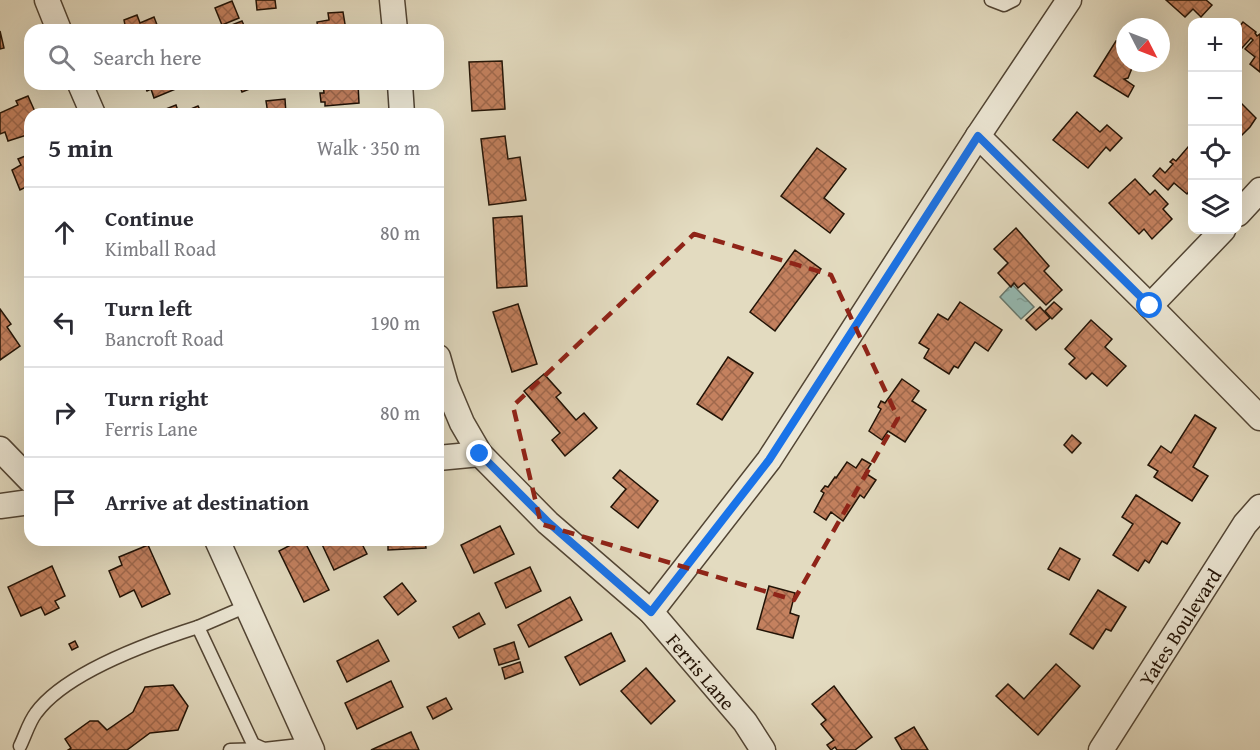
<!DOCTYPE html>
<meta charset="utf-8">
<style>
body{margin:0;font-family:"Gentium Book Plus",serif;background:#f2f2f3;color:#2b2b33}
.controls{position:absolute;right:18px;top:18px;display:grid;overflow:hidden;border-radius:12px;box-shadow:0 6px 24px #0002}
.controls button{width:54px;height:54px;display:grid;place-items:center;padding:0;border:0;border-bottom:2px solid #e1e1e2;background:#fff;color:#2b2b33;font:30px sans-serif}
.compass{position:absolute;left:1116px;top:18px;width:54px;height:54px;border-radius:50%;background:#fff;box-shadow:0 6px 24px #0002;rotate:132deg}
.stop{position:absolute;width:18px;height:18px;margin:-14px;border:4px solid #1a73e8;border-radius:50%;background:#fff}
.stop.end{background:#1a73e8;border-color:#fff;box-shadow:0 2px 6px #0008}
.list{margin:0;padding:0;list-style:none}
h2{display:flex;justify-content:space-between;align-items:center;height:78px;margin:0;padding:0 24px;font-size:26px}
h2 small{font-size:20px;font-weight:400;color:#7c7c81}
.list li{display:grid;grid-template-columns:39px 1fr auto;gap:18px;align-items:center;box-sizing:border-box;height:90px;padding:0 24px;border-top:2px solid #e1e1e2}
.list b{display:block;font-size:22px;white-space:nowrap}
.list p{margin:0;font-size:20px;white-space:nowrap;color:#7c7c81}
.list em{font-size:20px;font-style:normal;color:#7c7c81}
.icon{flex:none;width:33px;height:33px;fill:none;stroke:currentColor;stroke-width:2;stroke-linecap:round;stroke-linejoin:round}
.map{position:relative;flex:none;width:1260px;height:750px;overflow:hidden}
.search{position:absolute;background:#fff;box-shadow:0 6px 24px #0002;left:24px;top:24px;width:420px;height:66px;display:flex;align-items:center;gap:15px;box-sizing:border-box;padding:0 21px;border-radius:18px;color:#7c7c81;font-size:22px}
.panel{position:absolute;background:#fff;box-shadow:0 6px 24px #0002;left:24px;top:108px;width:420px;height:438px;border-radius:18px}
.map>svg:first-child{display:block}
.water{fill:url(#water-ripples);stroke:#67786e;stroke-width:1.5}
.building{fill:url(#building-cross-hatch);stroke:#221306;stroke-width:1.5}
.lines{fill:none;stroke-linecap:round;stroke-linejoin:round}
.lane-casing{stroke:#524534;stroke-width:15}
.street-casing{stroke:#524534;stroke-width:27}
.lane{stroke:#ede8d6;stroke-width:12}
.street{stroke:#ede8d6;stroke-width:24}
.route{stroke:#1a73e8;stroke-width:8}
.marked{fill:none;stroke:#8f2418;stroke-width:4.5;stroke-dasharray:12 8;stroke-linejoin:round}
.labels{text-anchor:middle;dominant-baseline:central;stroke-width:5;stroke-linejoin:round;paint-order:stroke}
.street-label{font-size:20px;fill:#221306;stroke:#ede8d6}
</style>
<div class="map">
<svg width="1260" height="750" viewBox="0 0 1260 750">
<defs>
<pattern id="water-ripples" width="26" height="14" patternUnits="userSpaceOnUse" patternTransform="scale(1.5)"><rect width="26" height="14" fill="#95bbb4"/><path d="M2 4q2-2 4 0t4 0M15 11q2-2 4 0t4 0" fill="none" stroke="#80a099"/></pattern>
<pattern id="building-cross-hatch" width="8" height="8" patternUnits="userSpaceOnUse" patternTransform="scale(1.5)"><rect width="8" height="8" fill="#c4815f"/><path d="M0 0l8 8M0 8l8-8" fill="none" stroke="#9f684c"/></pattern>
</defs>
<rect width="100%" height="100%" fill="#e3dbc0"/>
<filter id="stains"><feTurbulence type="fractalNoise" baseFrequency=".00333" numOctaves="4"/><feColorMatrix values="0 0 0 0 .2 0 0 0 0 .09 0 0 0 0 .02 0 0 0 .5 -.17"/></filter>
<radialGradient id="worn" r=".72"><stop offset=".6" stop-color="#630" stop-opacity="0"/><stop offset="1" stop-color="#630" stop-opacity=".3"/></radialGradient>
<path class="water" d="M1012,284L1034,307L1021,319L1000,297Z"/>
<g class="building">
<path d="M256,0H275L276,8L257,10Z"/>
<path d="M1166,0H1206L1212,5L1201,17L1193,9L1185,17Z"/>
<path d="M232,1L239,18L222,25L215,8Z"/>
<path d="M343,12L346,30H318L317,22L329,20L328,13Z"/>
<path d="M137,15L140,23L154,17L159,30H126L124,20Z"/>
<path d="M242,21L246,30H225L224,28Z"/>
<path d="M1243,22L1256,32L1255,33L1257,36L1260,34V72L1250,64L1255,57L1245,49L1253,40L1251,38L1242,48L1238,45V28Z"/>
<path d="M0,31L4,48L0,49Z"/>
<path d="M1122,36L1125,37V63H1134L1128,78L1124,79L1134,86L1128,97L1094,76L1116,41L1118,42Z"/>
<path d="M502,61L505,109L472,111L469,62Z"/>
<path d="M144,84H178V88L154,98L151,89L147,91Z"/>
<path d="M239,84H260V85L242,92Z"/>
<path d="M323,84H358L359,103L325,106V102H321L320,93H324Z"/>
<path d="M28,96L36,114H30V134L8,141L5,132L0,134V113L18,105L16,101Z"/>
<path d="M285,99L286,114H268L266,101Z"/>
<path d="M1238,100L1256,118L1250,127L1238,139Z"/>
<path d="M176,105L179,114L198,106L202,114H162L161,111Z"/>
<path d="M1077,112L1100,132L1107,125L1122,138L1110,151L1106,147L1088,168L1053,140Z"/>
<path d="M505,136L508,159L520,157L526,200L489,205L481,139Z"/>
<path d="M1188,147L1192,151V188L1187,194L1174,183L1168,190L1153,176L1160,168L1165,173L1173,164L1170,162L1173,159L1176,161Z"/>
<path d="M817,148L846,169L824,198L844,214L830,233L781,196Z"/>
<path d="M30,154V185L20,190L12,170L21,165L18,159Z"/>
<path d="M1135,179L1150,195L1155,190L1168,204L1163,209L1172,219L1152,239L1144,229L1139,234L1109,203Z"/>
<path d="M522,216L527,286L497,288L493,218Z"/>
<path d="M1016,228L1049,266L1044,271L1062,290L1046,305L1024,283L1018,288L1014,283L1011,287L998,273L1008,263L994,249Z"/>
<path d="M795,250L821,269L775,331L750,312Z"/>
<path d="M960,302L1002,330L988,351L975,342L958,368L954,366L949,374L924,358L929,349L919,343L938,314L948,320Z"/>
<path d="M1054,302L1062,309L1052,319L1045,311Z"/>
<path d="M518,304L537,364L512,372L493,312Z"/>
<path d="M1040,307L1050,318L1036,330L1026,320Z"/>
<path d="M0,309L11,324L7,327L20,346L0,360Z"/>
<path d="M1091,320L1112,339L1105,347L1126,366L1107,386L1092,373L1086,379L1069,364L1075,358L1065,349Z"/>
<path d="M728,357L753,373L722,420L697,404Z"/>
<path d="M544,374L561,393L556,397L576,420L584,413L597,428L565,456L552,440L560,433L524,391Z"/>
<path d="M902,379L919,391L912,401L926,410L905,442L888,431L882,440L869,431L881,409L878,407L881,401L885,403Z"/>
<path d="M1195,415L1216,428L1193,467L1208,476L1192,501L1154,477L1158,471L1148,465L1161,446L1171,453Z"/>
<path d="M1072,435L1081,443L1072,453L1064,445Z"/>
<path d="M862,459L871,464L865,473L876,480L864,498L860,495L843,521L831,512L826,520L814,512L824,493L821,491L825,486L828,487L835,477L836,478L847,462L856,468Z"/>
<path d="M620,470L658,501L638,528L611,507L626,489L613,478Z"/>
<path d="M1136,495L1180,523L1167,544L1162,541L1149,563L1145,560L1138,571L1113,555L1133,524L1122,517Z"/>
<path d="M500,526L514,554L474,573L461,545Z"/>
<path d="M300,540H304L329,590L304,602L279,551Z"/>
<path d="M320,540H360L367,554L334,570Z"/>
<path d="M388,540H425L426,548L388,550Z"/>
<path d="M148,545L170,594L142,607L134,590L120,597L109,571L122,565L119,557Z"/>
<path d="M1060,548L1080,559L1069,580L1048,569Z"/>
<path d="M52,566L65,596L55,601L59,608L45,615L41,607L21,616L8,587Z"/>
<path d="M530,567L541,591L506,608L495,583Z"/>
<path d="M402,583L416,601L398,615L384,597Z"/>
<path d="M769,586L795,593L790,613L799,616L793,638L757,629Z"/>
<path d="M1098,590L1126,607L1111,631L1106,629L1093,649L1070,634Z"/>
<path d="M570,597L582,620L529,647L518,625Z"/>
<path d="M479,613L485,624L459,638L453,627Z"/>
<path d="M611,633L625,661L580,685L565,657Z"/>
<path d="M378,640L389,661L347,682L337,661Z"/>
<path d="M75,641L78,647L72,650L69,644Z"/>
<path d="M514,642L519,659L499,665L494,649Z"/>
<path d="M520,662L523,672L505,679L502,668Z"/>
<path d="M1056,664L1080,686L1038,735L996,696L1008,684L1024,699Z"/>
<path d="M646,668L675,701L651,724L621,691Z"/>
<path d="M391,681L403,707L357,729L345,703Z"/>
<path d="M173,685L188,706L178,730L150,733L127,750H68L71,748L65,739L90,721H98L107,730L133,712L145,687Z"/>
<path d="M834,686L872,737L855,750H837L835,747L831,750L827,745L834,740L821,724L826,720L812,704Z"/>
<path d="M446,698L452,709L433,719L427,707Z"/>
<path d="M914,727L928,750H902L895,738Z"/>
<path d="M411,732L419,750H371Z"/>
</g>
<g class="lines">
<g class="lane-casing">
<g id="lane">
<path d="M991,0L1004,5L1014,0"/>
<path d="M247,606L198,627L253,744L264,749L309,744"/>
<path d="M20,746C25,736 29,722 36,713C66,672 151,642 198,627"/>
<path d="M230,750L263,749"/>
</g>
</g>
<g class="street-casing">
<g id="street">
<path d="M47,0L59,30"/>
<path d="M392,0L395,30"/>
<path d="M80,84L93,114"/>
<path d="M400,84L402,114"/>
<path d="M978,136L1150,306L1260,418"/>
<path d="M1238,214L1260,190"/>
<path d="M1150,306L1223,230"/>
<path id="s1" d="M438,357L446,385L462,423L480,454L548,523L651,612L745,722L763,750"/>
<path d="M0,449L30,480"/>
<path d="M438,458L480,454"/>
<path d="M0,506L30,502"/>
<path d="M217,540L312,750"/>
<path d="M651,612L769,460L978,136L1069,0"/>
<path id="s2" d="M1101,750L1245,524L1260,507"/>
</g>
</g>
<use href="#lane" class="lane"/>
<use href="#street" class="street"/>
</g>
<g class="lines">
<path class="route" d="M480,454L549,523L651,612L769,460L978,136L1150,306"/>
</g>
<path class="marked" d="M694,234L831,275L898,418L794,600L541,524L513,406Z"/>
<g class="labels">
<g class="street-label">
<text stroke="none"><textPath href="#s2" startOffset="146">Yates Boulevard</textPath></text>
<text stroke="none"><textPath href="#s1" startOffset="417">Ferris Lane</textPath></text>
</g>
</g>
<rect width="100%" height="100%" filter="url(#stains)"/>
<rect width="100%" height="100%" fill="url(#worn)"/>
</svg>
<div class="controls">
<button>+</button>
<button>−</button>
<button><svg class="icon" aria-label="locate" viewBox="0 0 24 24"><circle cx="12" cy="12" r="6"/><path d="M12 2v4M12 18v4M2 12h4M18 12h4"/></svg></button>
<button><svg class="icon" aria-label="layers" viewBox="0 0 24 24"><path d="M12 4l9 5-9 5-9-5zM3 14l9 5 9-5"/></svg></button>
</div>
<svg class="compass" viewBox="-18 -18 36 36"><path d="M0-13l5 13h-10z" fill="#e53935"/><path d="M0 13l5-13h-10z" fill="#7c7c81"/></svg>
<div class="stop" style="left:1150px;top:306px"></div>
<div class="stop end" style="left:480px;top:454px"></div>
<div class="search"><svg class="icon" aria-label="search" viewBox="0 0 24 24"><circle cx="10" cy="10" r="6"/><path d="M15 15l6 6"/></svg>Search here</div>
<section class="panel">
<h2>5 min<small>Walk · 350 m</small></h2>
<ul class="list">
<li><svg class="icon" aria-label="ahead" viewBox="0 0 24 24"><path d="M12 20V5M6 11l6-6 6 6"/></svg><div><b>Continue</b><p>Kimball Road</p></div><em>80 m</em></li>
<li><svg class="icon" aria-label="left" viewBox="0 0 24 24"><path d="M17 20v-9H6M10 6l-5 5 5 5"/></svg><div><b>Turn left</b><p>Bancroft Road</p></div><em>190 m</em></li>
<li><svg class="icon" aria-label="right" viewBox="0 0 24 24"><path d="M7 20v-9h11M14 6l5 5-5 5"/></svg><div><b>Turn right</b><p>Ferris Lane</p></div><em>80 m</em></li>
<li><svg class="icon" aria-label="arrive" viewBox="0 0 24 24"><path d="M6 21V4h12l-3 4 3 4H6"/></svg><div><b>Arrive at destination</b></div></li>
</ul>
</section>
</div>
